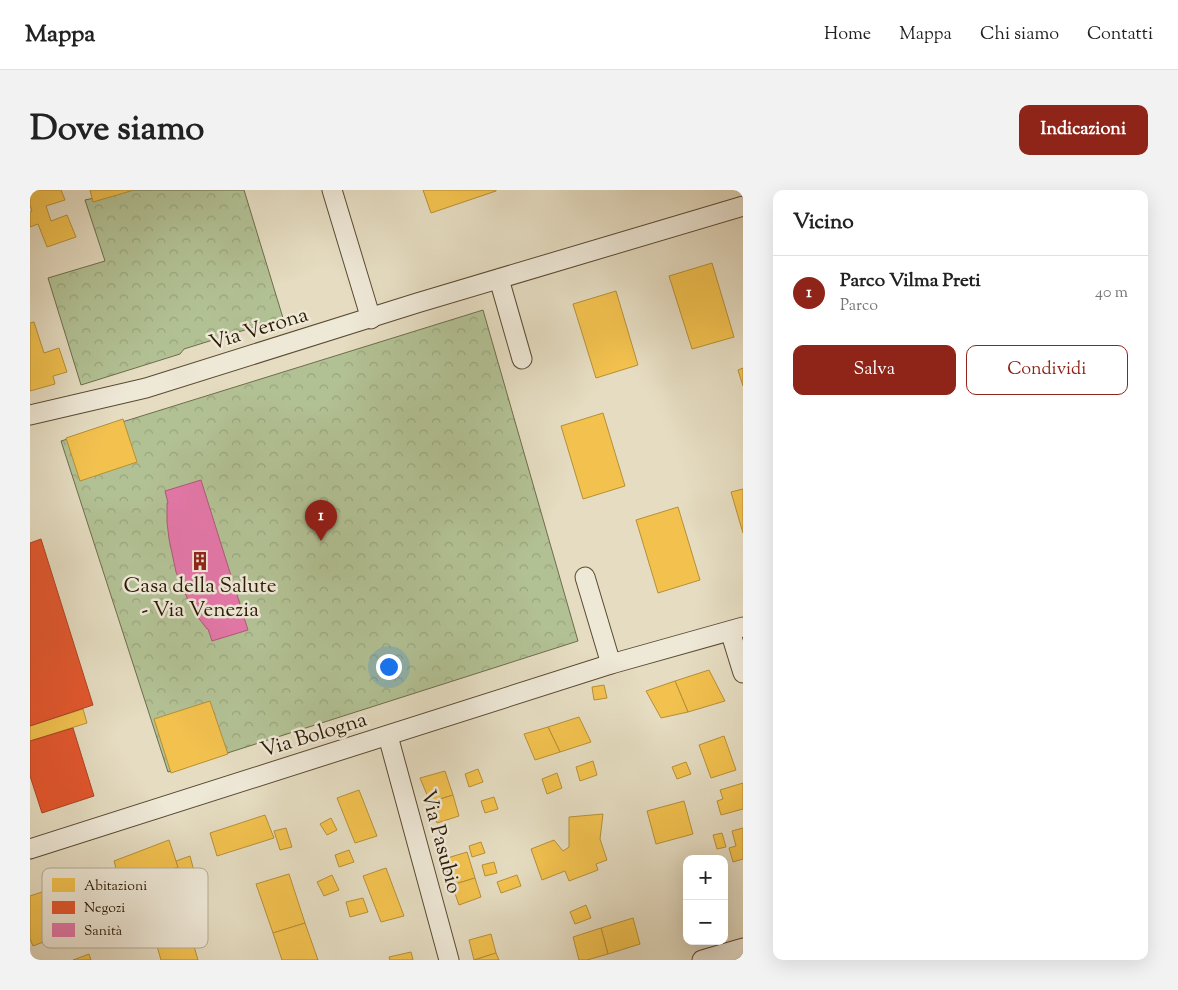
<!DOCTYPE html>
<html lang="it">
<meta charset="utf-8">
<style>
body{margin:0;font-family:"Sorts Mill Goudy",serif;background:#f2f2f2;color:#222}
.controls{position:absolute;right:15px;bottom:15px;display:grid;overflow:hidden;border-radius:10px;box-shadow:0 5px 20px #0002}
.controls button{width:45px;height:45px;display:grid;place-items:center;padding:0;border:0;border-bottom:1px solid #e0e0e0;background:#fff;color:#222;font:25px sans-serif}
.you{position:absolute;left:358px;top:476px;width:18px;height:18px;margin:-12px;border:4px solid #fff;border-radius:50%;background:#1a73e8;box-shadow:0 0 0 8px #1a73e833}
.badge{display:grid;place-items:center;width:32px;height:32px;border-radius:50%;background:#8f2418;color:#fff;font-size:16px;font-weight:700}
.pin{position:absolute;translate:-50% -41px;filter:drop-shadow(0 1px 2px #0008)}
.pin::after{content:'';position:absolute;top:26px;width:18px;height:15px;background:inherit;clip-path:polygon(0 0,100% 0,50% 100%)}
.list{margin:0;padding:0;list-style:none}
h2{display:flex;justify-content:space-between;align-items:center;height:65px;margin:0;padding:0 20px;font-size:21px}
h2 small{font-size:16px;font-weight:400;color:#767676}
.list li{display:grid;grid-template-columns:32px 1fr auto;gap:15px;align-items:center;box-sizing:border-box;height:75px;padding:0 20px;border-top:1px solid #e0e0e0}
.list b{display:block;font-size:19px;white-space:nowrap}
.list p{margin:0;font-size:16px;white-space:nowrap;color:#767676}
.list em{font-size:16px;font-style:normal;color:#767676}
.actions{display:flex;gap:10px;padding:15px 20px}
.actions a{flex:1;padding:11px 0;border:1px solid #8f2418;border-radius:10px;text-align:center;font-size:18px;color:#8f2418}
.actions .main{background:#8f2418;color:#fff}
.map{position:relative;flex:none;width:713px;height:770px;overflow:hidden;border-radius:10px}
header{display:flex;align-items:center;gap:30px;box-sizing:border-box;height:70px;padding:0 25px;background:#fff;border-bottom:1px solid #e0e0e0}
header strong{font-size:24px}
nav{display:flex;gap:28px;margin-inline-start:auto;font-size:18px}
.intro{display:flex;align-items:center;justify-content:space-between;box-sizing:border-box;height:120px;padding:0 30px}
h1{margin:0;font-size:35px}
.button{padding:12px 22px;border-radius:10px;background:#8f2418;color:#fff;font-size:18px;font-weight:700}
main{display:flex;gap:30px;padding:0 30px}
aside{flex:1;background:#fff;border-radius:10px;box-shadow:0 5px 20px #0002}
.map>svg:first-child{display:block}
.park{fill:url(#park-crowns);stroke:#6e6d4b}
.homes{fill:#f2c14e;stroke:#b68f37}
.shops{fill:#e4572e;stroke:#ac4421}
.health{fill:#e377a8;stroke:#ac5b76}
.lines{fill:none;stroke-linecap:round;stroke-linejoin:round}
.street-casing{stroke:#5a4a32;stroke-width:21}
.street{stroke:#eee8d7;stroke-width:19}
.labels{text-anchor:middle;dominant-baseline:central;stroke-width:5;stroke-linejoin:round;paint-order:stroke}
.street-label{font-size:21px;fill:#2b1902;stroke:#eee8d7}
.poi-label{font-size:21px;fill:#2b1902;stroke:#eee8d7}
.key{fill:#eee8d7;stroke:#b4aa97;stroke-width:1}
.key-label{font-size:14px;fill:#2b1902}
</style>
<header>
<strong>Mappa</strong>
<nav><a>Home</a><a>Mappa</a><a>Chi siamo</a><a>Contatti</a></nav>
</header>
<div class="intro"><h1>Dove siamo</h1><a class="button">Indicazioni</a></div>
<main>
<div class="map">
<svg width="713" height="770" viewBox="0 0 713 770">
<defs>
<pattern id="park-crowns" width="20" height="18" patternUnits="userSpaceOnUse" patternTransform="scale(1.25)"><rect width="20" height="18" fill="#b2c194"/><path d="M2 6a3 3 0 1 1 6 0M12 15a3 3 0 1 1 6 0" fill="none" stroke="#99a57e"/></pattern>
</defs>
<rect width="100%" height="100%" fill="#e5dcc1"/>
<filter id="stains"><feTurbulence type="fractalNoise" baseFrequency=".004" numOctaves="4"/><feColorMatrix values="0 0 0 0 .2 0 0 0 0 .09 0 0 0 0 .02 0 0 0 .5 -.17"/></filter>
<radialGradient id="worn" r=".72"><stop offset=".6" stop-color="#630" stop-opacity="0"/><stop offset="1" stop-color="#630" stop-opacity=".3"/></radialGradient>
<g class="park">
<path d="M102,0H214L253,128L154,159L150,164L51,195L18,88L75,71L55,10Z"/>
<path d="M453,120L548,451L138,582L31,251Z"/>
</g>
<g class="homes">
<path d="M0,0H31L35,10L16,16L21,31L37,25L46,47L17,57L8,34L0,37V22L2,21L0,15Z"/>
<path d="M60,0H104L63,12Z"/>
<path d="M393,0H466V1L401,23Z"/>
<path d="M682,73L704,147L662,159L639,86Z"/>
<path d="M586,101L608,175L566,188L543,114Z"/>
<path d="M4,132L14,163L29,158L37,182L23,186L25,194L0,201V133Z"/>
<path d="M713,178V196L708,180Z"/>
<path d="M573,223L595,296L553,309L531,236Z"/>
<path d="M93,229L107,272L50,291L36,248Z"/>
<path d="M713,299V343L701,302Z"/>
<path d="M648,317L670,390L628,403L606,330Z"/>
<path d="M679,480L695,511L658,522L645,491Z"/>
<path d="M645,491L658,522L631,528L616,501Z"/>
<path d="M574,495L577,508L564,510L562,497Z"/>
<path d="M180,511L198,564L141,583L124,529Z"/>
<path d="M53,519L57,533L0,551V536Z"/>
<path d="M549,527L561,552L530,562L518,537Z"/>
<path d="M518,537L530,562L505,570L494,544Z"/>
<path d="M694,546L706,580L681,588L669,555Z"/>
<path d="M563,571L567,585L550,591L546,577Z"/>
<path d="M656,572L661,584L647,589L642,577Z"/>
<path d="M448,579L453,592L439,597L435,584Z"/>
<path d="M415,581L423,605L400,612L390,588Z"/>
<path d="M527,583L532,598L517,604L512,589Z"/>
<path d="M713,593V619L691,625L687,611L693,609L690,600Z"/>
<path d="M329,600L347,646L325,653L307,608Z"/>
<path d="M423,605L429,626L407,633L400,612Z"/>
<path d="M464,607L468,619L455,623L451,611Z"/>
<path d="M654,611L663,644L626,654L617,621Z"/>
<path d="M573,624L570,649L577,670L566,674L568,680L539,691L535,681L512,690L501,659L524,650L533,661L539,657V627Z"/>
<path d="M235,625L244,648L187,666L180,643Z"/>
<path d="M301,628L307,640L297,645L290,634Z"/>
<path d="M256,638L262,657L250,660L244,641Z"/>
<path d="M713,638V669L703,672L699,658L706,656L702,641Z"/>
<path d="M692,643L696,657L687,659L683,645Z"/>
<path d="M139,650L148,677L91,696L84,671Z"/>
<path d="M451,652L455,663L442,667L439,656Z"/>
<path d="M319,660L324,672L309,677L305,665Z"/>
<path d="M437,662L445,688L422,695L414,669Z"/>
<path d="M160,666L164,681L151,686L146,671Z"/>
<path d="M464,672L467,683L455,686L452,675Z"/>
<path d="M356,678L374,726L351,732L333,686Z"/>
<path d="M259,684L275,733L243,743L226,694Z"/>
<path d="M302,685L309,700L294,706L287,692Z"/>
<path d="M487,685L491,696L471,703L467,692Z"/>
<path d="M445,688L451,707L429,715L422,695Z"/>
<path d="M12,702L29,746L3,756L0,749V706Z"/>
<path d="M333,708L338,722L320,727L316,712Z"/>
<path d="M151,712L168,770H131L117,722Z"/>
<path d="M556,715L561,728L545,734L540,722Z"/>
<path d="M603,728L610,754L578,764L571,738Z"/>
<path d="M275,733L288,770H252L243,743Z"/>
<path d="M571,738L578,764L557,770H549L543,747Z"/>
<path d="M461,744L466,763L444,770L439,750Z"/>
<path d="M381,762L383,770H360L359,767Z"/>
<path d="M466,763L469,770H444Z"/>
<path d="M59,764L61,770H43Z"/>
</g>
<g class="shops">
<path d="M11,349L63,515L0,536V353Z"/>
<path d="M43,538L64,606L12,623L0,586V551Z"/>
</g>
<path class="health" d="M171,290L218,440L182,451L178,439H177L167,426L158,410L146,382L139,349L137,332V313H138L135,301Z"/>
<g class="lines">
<g class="street-casing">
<g id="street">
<path d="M302,0L341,129"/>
<path d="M469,89L492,169"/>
<path d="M0,225L116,198L387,113L713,16"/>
<path d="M555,387L581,474"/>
<path d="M700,441L713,483"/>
<path d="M358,546L419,770"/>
<path d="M0,659L581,474L713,437"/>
<path d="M672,770L713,758"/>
</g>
</g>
<use href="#street" class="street"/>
</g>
<defs>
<g id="building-bare" transform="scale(1.5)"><path d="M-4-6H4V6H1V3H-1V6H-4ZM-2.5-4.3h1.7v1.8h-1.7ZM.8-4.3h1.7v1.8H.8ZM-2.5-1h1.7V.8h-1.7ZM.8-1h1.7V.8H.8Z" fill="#8f2418" stroke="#eee8d7" stroke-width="2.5" paint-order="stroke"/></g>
</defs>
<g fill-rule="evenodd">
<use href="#building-bare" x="170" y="371"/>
</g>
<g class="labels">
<g class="street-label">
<text transform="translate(229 140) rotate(-17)">Via Verona</text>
<text transform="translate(284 546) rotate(-17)">Via Bologna</text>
<text transform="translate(410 652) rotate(75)">Via Pasubio</text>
</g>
<g class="poi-label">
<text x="170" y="397">Casa della Salute<tspan x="170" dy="24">- Via Venezia</tspan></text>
</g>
</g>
<rect x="12" y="678" width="166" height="80" rx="8" class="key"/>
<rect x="22" y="688" width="23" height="14" fill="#f2c14e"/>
<rect x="22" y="711" width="23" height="13" fill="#e4572e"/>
<rect x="22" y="733" width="23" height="14" fill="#e377a8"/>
<g class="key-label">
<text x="54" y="700">Abitazioni</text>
<text x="54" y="722">Negozi</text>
<text x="54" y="745">Sanità</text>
</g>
<rect width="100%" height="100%" filter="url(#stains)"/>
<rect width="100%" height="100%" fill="url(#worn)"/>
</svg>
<div class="controls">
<button>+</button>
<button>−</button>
</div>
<div class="you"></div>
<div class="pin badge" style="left:291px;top:351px">1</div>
</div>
<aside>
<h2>Vicino<small></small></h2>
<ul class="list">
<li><span class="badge">1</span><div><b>Parco Vilma Preti</b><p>Parco</p></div><em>40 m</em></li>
</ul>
<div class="actions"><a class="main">Salva</a><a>Condividi</a></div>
</aside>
</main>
